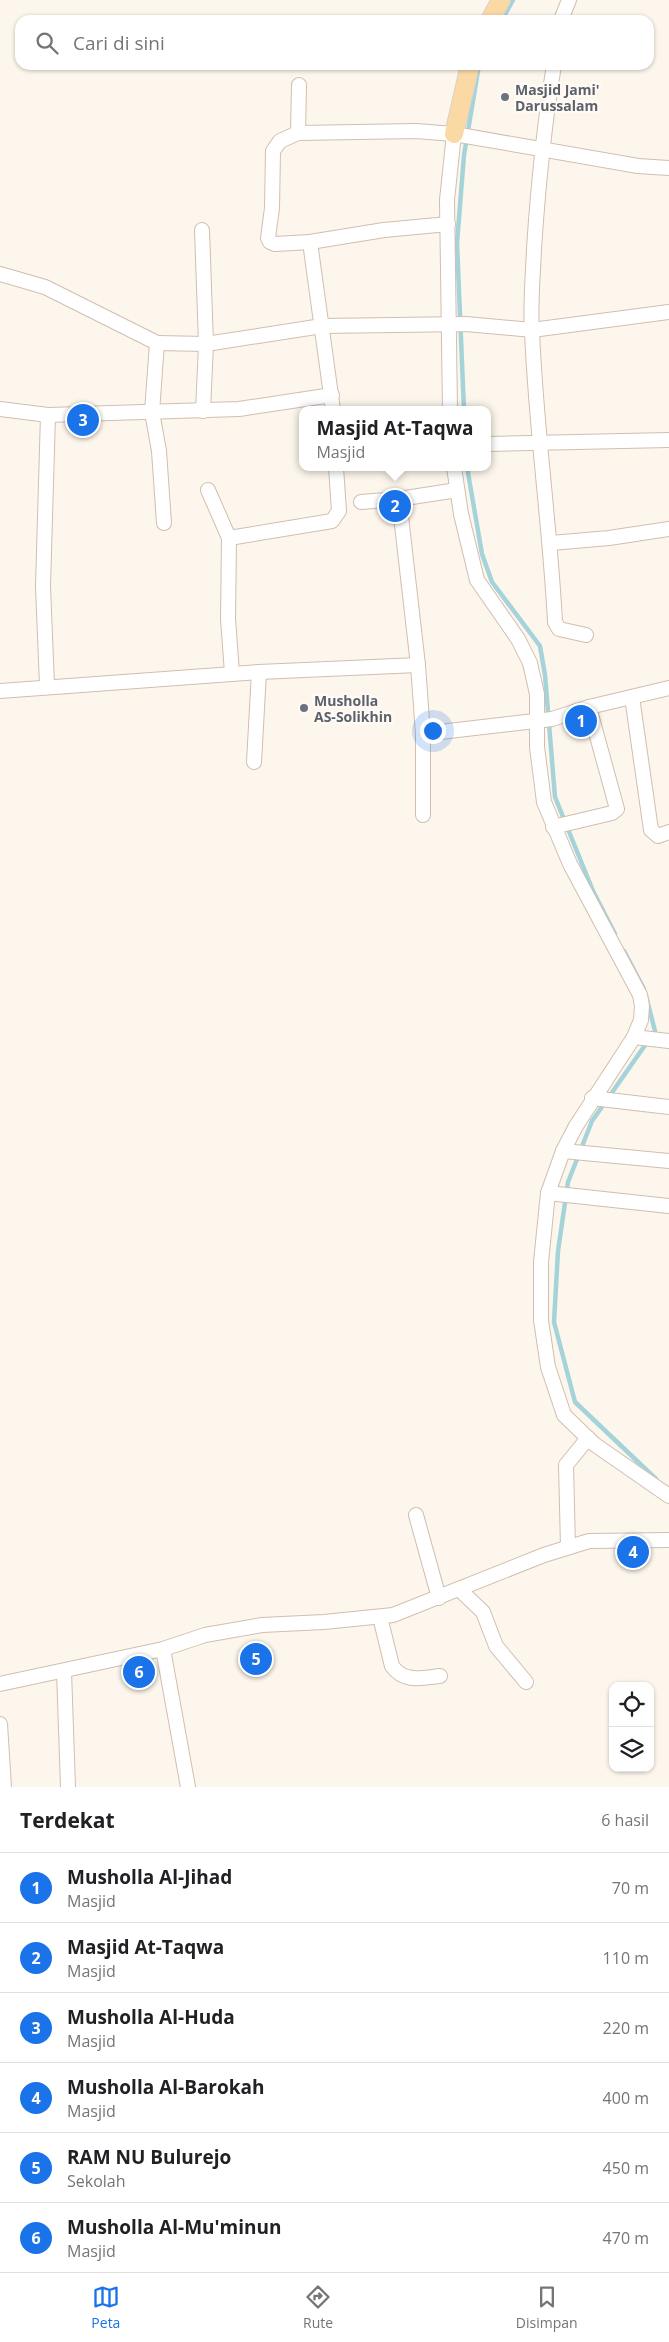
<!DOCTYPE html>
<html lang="id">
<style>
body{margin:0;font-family:"Open Sans",sans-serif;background:#f6f6f6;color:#202124}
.controls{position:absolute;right:15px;bottom:15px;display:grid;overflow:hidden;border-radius:10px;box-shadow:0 1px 4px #0004}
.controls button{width:45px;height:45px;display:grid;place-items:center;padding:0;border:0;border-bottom:1px solid #e0e0e0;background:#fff;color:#202124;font:25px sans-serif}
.you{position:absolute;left:432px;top:730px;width:18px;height:18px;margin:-12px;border:4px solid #fff;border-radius:50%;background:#1a73e8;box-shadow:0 0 0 8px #1a73e833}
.badge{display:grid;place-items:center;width:32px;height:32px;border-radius:50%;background:#1a73e8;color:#fff;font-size:16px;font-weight:700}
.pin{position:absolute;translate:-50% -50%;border:2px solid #fff;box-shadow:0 1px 5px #0006}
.popup{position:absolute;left:299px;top:406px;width:192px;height:65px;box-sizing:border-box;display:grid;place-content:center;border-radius:10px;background:#fff;filter:drop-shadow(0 1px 4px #0005);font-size:16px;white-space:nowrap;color:#757577}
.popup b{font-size:19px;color:#202124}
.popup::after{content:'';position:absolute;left:50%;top:100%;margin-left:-10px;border:10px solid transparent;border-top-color:#fff}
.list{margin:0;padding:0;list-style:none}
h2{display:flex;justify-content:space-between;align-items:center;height:65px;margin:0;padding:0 20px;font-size:21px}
h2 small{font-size:16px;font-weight:400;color:#757577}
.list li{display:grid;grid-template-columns:32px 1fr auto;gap:15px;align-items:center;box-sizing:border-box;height:70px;padding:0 20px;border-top:1px solid #e0e0e0}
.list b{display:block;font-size:19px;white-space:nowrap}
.list p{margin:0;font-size:16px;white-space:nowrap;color:#757577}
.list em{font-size:16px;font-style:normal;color:#757577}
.icon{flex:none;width:28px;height:28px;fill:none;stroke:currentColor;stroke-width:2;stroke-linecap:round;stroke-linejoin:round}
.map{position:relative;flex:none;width:669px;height:1787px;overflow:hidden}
.search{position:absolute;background:#fff;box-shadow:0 1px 4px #0004;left:15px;right:15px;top:15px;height:55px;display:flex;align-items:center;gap:12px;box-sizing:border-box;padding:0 18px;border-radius:15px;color:#757577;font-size:19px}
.sheet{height:485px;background:#fff}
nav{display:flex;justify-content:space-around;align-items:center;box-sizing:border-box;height:70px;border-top:1px solid #e0e0e0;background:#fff;font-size:14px;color:#757577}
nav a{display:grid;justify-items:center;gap:2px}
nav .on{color:#1a73e8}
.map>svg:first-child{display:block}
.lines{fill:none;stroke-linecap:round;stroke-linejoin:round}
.stream{stroke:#a5d3da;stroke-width:4.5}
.minor-casing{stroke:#d1beb0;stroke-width:16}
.major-casing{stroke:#dad1cd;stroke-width:20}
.minor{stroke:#fff;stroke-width:14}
.major{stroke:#fbd9a5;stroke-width:18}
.worship-dot{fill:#6b7280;stroke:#fffaf3;stroke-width:2}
.labels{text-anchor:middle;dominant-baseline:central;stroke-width:5;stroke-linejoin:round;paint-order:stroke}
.worship-label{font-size:14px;font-weight:bold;fill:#5b616d;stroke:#fffaf3;text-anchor:start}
</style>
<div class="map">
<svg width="669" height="1787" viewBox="0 0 669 1787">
<rect width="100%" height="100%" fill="#fdf6ec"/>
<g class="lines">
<g class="stream">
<path d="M502,20L513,0"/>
<path d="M464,410L457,243L464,155L479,65"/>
<path d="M467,467L482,554L492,582L540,646L545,675L555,797L593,891L615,934"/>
<path d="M624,951L644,989"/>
<path d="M646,996L655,1031L592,1121L568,1182L558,1251L554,1322L575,1402L656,1479"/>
</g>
<g class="minor-casing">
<g id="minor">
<path d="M561,20L569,0"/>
<path d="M554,65C544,126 538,187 534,249C533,276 530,305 532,332C536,429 550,525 555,622L559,629L586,635"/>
<path d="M298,133L299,85"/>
<path d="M202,230L206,344L322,326L466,324L532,330L669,312"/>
<path d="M310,242L275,244L270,242L268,238L272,208L273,151L280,141L298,133L416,131L454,134L638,166L669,168"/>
<path d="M0,274L45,287L157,343L152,412L159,451L164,523"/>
<path d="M157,343L206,344L203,411"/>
<path d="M0,409L48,415L239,409L332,395"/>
<path d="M333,410L310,242L384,230L448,224"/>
<path d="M450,410L447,200L454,134"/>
<path d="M488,444L669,440"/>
<path d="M454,467L461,514L477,580L518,639L530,663L537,694V747L544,802L570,864L640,995L642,1006L641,1020L634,1037L576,1126L563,1151L548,1193L541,1262V1320L548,1367L564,1415L594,1444L669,1496"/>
<path d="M208,490L229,538L228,619L232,673"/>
<path d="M457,490L399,499L418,665L423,734L552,719L589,707L669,688"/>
<path d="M361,502L399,499"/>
<path d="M229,538L332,521L339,511L336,467"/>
<path d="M551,543L609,538L669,529"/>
<path d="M47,686L43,586L48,415"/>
<path d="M0,691L259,672L418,665"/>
<path d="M632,697L651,830L658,836L669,832"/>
<path d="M423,734V815"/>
<path d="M254,762L259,672"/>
<path d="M553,827L612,813L617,809L589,707"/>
<path d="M634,1037L669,1041"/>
<path d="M592,1098L669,1107"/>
<path d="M563,1151L669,1161"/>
<path d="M548,1193L669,1206"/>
<path d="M416,1515L439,1598"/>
<path d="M568,1547L566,1465L588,1438"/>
<path d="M460,1590L483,1612L496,1646L526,1682"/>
<path d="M380,1617L392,1666C404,1683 422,1678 440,1676"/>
<path d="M163,1649L188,1787"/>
<path d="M64,1671L68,1787"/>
<path d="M0,1684L163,1649L205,1635L262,1625L324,1622L393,1615L544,1555L589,1541L669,1540"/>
<path d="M0,1724L4,1787"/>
</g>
</g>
<g class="major-casing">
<g id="major">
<path d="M490,20L501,0"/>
<path d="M454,134L470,65"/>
</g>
</g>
<use href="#minor" class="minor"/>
<use href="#major" class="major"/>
</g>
<g class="worship-dot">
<circle cx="505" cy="97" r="5"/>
<circle cx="304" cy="708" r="5"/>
</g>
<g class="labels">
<g class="worship-label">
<text x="515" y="89">Masjid Jami'<tspan x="515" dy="16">Darussalam</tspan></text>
<text x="314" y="700">Musholla<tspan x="314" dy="16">AS-Solikhin</tspan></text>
</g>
</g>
</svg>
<div class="controls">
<button><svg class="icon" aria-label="locate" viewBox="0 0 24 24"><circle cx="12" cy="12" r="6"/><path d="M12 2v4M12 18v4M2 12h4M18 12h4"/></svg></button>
<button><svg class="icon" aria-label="layers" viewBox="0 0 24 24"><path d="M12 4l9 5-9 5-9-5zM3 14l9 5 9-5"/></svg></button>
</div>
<div class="you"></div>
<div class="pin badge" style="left:581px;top:721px">1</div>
<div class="pin badge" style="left:395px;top:506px">2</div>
<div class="popup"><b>Masjid At-Taqwa</b>Masjid</div>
<div class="pin badge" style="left:83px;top:420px">3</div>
<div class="pin badge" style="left:633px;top:1552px">4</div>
<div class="pin badge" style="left:256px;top:1659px">5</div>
<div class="pin badge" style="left:139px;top:1672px">6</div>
<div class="search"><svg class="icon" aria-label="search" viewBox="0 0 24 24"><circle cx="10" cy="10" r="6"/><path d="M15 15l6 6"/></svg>Cari di sini</div>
</div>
<section class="sheet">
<h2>Terdekat<small>6 hasil</small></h2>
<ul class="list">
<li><span class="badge">1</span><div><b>Musholla Al-Jihad</b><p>Masjid</p></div><em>70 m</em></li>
<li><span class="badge">2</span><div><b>Masjid At-Taqwa</b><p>Masjid</p></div><em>110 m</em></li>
<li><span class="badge">3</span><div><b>Musholla Al-Huda</b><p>Masjid</p></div><em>220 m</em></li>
<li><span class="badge">4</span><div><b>Musholla Al-Barokah</b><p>Masjid</p></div><em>400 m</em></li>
<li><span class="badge">5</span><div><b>RAM NU Bulurejo</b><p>Sekolah</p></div><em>450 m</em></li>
<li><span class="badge">6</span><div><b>Musholla Al-Mu'minun</b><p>Masjid</p></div><em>470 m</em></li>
</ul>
</section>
<nav>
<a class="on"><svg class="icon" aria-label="map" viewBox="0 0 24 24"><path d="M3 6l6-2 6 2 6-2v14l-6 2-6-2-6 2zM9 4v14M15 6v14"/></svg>Peta</a>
<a><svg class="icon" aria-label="directions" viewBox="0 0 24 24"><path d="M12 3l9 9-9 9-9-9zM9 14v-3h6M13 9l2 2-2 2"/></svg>Rute</a>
<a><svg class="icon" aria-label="saved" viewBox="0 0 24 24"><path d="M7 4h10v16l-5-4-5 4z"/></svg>Disimpan</a>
</nav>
